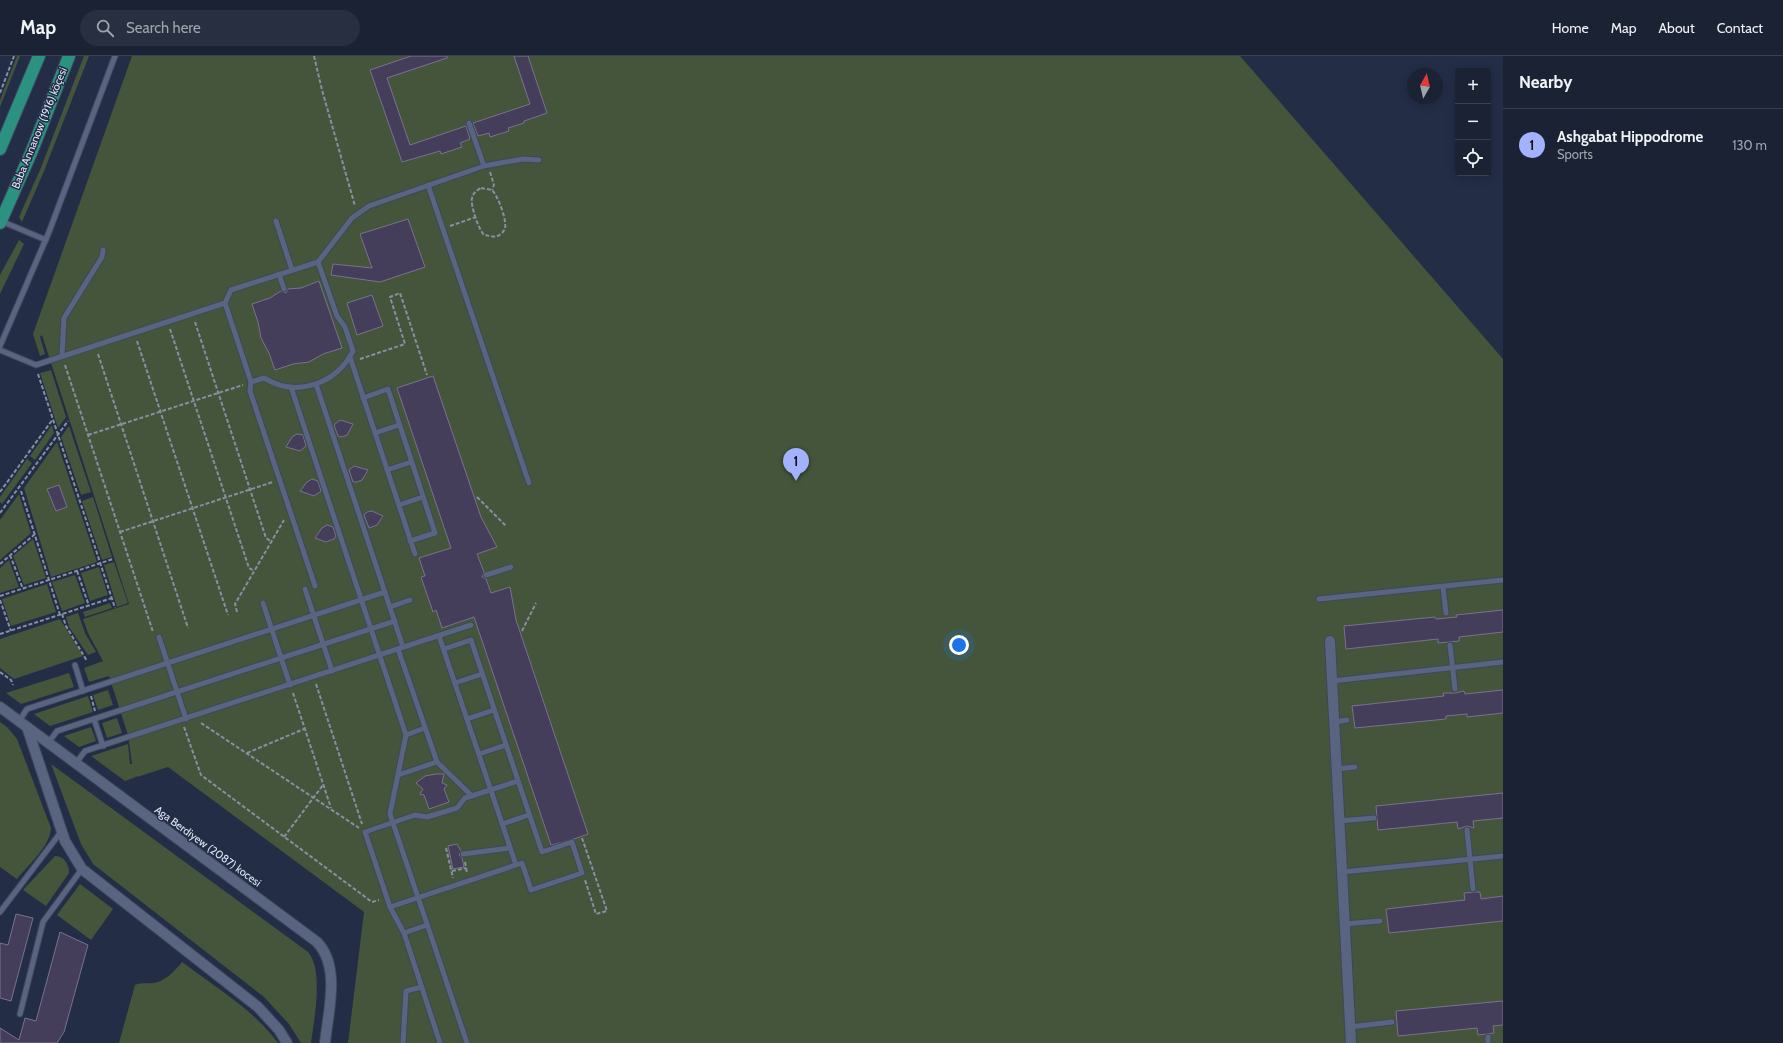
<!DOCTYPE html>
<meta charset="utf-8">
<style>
body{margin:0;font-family:Cabin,sans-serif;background:#272f40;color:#f1f3f6}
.controls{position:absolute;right:12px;top:12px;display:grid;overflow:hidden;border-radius:4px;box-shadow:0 2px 10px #0003}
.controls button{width:36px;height:36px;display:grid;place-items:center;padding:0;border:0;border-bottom:1px solid #383f4f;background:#1a2234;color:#f1f3f6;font:20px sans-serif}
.compass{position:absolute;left:1407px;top:12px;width:36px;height:36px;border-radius:50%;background:#1a2234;box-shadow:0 2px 10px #0003;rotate:8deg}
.you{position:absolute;left:959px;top:589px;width:14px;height:14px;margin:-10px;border:3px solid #fff;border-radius:50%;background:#1a73e8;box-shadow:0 0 0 6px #1a73e833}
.badge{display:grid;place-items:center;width:26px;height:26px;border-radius:50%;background:#a2b2fd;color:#111;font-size:13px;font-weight:700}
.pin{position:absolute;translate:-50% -33px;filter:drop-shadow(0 1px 2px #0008)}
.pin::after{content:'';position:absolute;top:21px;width:14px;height:12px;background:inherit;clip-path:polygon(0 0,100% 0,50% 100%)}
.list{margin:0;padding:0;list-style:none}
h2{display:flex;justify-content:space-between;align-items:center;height:52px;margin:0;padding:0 16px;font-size:17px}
h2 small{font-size:13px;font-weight:400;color:#9fa4ac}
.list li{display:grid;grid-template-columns:26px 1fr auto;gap:12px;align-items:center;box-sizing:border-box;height:72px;padding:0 16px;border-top:1px solid #383f4f}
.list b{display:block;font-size:15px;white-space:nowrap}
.list p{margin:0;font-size:13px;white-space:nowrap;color:#9fa4ac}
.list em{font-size:13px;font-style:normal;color:#9fa4ac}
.icon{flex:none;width:22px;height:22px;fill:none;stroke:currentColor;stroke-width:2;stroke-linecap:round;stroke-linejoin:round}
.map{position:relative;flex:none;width:1503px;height:987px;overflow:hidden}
header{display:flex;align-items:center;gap:24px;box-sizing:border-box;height:56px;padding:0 20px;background:#1a2234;border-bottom:1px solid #383f4f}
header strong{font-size:19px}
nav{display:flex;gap:22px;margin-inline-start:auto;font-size:14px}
.search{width:280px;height:36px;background:#272f40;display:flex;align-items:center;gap:10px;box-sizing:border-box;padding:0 14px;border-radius:22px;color:#9fa4ac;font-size:15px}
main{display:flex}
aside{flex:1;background:#1a2234}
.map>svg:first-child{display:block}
.green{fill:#44553b}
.building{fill:#453e5a;stroke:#797190}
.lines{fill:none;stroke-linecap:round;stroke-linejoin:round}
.service-casing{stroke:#3e475c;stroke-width:7}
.minor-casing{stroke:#3e475c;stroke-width:12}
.primary-casing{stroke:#3e475c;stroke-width:14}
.path{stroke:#868fa3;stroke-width:2;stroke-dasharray:4 2;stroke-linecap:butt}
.service{stroke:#586480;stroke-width:5}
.minor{stroke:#586480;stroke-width:10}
.primary{stroke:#2b9281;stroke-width:12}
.labels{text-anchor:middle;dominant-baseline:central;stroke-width:3;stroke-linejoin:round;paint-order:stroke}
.street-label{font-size:11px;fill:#dce4f4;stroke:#232d46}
</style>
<header>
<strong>Map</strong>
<div class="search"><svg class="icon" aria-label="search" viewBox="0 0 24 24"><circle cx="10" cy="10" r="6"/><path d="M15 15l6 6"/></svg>Search here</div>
<nav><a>Home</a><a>Map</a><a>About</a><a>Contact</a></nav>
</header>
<main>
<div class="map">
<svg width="1503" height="987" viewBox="0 0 1503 987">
<rect width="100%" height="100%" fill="#232d46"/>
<g class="green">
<path d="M17,0H20L0,51V44Z"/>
<path d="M84,0H89L44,115L22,166L19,161L40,114Z"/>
<path d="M132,0H1240L1503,303V987H348L364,856L168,711L137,721L135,719L136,721L125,725L91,700L128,688L130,708H132L128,679L109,620L89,626L84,612L103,605L88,577L83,563L129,548L42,279L40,281L45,298L40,300L33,278Z"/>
<path d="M19,184L24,188L0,238V219Z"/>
<path d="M51,314L66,361L58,372L40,317Z"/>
<path d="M52,369L54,377L35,404L30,400Z"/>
<path d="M69,370L91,436L81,439L61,381Z"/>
<path d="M57,386L97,506L51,521L24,432Z"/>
<path d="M27,403L32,407L2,448L0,446V441Z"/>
<path d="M19,438L31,477L0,504V464Z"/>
<path d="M93,441L112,501L102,504L82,445Z"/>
<path d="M33,483L46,522L24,529L13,500Z"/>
<path d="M9,504L19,531L0,537V512Z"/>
<path d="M114,506L128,547L117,551L104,509Z"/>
<path d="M99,511L108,539L90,545L81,517Z"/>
<path d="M75,519L85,547L62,555L52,526Z"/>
<path d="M47,528L56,556L11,570L2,543Z"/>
<path d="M110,547L112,552L85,561L83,556Z"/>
<path d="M78,557L85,577L96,596L88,599L69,571L66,561Z"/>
<path d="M60,563L83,600L14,623L0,612V583Z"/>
<path d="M69,617L74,631L21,648L6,637Z"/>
<path d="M108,634L113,649L98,654L93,639Z"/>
<path d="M88,640L93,656L50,670L34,658Z"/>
<path d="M117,662L122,677L107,682L102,667Z"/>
<path d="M0,666L7,671L17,683L51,772C50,791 28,809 17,823L0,811Z"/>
<path d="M91,671L96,685L79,691L64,680Z"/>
<path d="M51,708L308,896C324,914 314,964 311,987H301L289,968L264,941L93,808L81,788Z"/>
<path d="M55,800C64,800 69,808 69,817L46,850L23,834Z"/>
<path d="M80,828L113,853L91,884L57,859Z"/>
<path d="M182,906C215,931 253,953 278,987H119L135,929C142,926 147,928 154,927C165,925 175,915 182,906Z"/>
</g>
<g class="building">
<path d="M411,0H447V2L387,22L410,89L466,70L470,83L460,87L462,91L441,98L440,95L402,106L370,14Z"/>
<path d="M514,0H528L547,57L524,65V67L508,72L509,75L490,81L489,77L478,80L473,67L530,48Z"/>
<path d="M408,163L425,211L380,226L331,219L333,208L372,212L360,178Z"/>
<path d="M319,225L342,292L323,298L309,306L293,308L275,314L269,297L261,282L258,266L252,248L270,242L281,235L286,237L288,233L301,232Z"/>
<path d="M372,239L383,270L357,279L347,247Z"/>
<path d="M433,320L481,461L497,491L477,498L484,516L482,521L486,523L491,537L510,531L516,564L588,778L574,783L551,789L474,561L442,572L436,554L433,556L421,521L425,520L419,502L451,492L397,332Z"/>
<path d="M340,364L353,368L347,379L342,381L338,380L334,369Z"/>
<path d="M297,378L303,379L306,390L300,395L286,391L292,381Z"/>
<path d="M354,410L368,414L362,424L357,426H353L349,414Z"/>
<path d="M312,423L318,425L321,435L314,440L300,435L307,426Z"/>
<path d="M59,429L67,451L56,455L47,433Z"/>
<path d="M372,455L383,460L377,469L369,472L364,459L367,456Z"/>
<path d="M327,469L333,471L336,480L334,483L326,486L315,482L322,472Z"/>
<path d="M1503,554V576L1459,581V585L1438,587V583L1346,593L1344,570L1435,561L1436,563L1457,561L1456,559Z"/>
<path d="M1503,634V657L1467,661V658L1446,660V663L1355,672L1352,650L1444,640L1443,637H1455L1464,635L1465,638Z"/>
<path d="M436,718H444L442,727L447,729L444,733L449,746L429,753L424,739L420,738L423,733L416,727L425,720Z"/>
<path d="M1503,737V762L1473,765L1474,772L1467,770L1458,773L1457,766L1378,774L1376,750Z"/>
<path d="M457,788L461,795L459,799L462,802L464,811L453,813L448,790Z"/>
<path d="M1476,836H1480L1481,843L1503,840V865L1389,877L1386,853L1465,844L1464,837Z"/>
<path d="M16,858L33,862L11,945L0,942V887L8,889Z"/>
<path d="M60,876L88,889L64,976L57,987H0V972L19,984L25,962L36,965Z"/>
<path d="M1503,945V969L1493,970L1494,977L1478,979L1477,972L1398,980L1396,955Z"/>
</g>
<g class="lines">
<g class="service-casing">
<g id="service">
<path d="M469,67L484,110"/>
<path d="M428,129L529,427"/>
<path d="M1,165L46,184"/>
<path d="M276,165L292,214"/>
<path d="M279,218L284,233"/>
<path d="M225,247L251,326L250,335L315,530"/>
<path d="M0,290L49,176L115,0"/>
<path d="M0,294L36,309L225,247L231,234L318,206L352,162L369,150L484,110L523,103L539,104"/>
<path d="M62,300L64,262L102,201L103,194"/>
<path d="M350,301L415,498"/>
<path d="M251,326L264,322C297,342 336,328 353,295L345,271L337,260L318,206"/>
<path d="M316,328L403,591"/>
<path d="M291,331L406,679L390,758L467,987"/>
<path d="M363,342L388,333L435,477L410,485"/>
<path d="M375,377L399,369"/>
<path d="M387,414L411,406"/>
<path d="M399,449L423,441"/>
<path d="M486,519L511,511"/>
<path d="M1443,531L1446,557"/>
<path d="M305,533L332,615"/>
<path d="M1319,543L1503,524"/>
<path d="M263,547L290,629"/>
<path d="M390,551L410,544"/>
<path d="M439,580L516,809"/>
<path d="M159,581L186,663"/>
<path d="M1450,589L1455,633"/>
<path d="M398,593L437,706L472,740"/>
<path d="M75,609L83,635"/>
<path d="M1332,625L1503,606"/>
<path d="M455,627L482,618"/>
<path d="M94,663L103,690"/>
<path d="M467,663L494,654"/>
<path d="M19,665L27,653L385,536"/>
<path d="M1334,666L1347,664"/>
<path d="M406,679L425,672"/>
<path d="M48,687L57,675L395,565"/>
<path d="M479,698L506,689"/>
<path d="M76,707L85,695L471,569"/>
<path d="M1336,713L1355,711"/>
<path d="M398,719L437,706"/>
<path d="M1339,765L1374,762"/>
<path d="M502,768L529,759"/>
<path d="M1467,774L1473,833"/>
<path d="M463,798L510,792"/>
<path d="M1342,816L1503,800"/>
<path d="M390,851L522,807L531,834L582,817L572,786L542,796L471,584L444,593"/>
<path d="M0,856L61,776"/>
<path d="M1345,868L1380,865"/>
<path d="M404,877L427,869"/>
<path d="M20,958L43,866L82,813"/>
<path d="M1350,971L1392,966"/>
<path d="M1488,981V987"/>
<path d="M403,987L406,935L422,931"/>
<path d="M440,987L404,877L390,851L365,776L415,759L427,761L457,752L465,742L518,725"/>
</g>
</g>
<g class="minor-casing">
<g id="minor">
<path d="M1330,585L1351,987"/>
<path d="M0,651L317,886C341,911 328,956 325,987"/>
<path d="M27,671L65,785L82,813L258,951L279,974L287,987"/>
</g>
</g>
<g class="primary-casing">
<g id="primary">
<path d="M0,93L39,0"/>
<path d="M0,167L31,97L69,0"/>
</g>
</g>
<g class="path">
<path d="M314,0L322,34L355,150"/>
<path d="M0,37L14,0"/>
<path d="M490,116L494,129L492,134"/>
<path d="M481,132L492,134C498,140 507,164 505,172C504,176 500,179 496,181L484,179C479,174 470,149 472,142C473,137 476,135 481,132Z"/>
<path d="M450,170L476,161"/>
<path d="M195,266L266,482L272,486"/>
<path d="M170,273L249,512L254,515"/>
<path d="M137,285L228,559"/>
<path d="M98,298L188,572"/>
<path d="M360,303L405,288L390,241L400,237L427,319"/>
<path d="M65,309L153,576"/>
<path d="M38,318L115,552"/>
<path d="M88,379L243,329"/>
<path d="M21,435L60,559"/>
<path d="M0,436L53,363"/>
<path d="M477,441L506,470"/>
<path d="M0,457L68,365"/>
<path d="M120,476L273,426"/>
<path d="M10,499L23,533"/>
<path d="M0,508L35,478"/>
<path d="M77,515L89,550"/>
<path d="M0,540L113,503"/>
<path d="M0,544L11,575"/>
<path d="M237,556L235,548L284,464"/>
<path d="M62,558L66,570L87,605"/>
<path d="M522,575L536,547"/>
<path d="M0,578L112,542"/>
<path d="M0,616L11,624L13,629"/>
<path d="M316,628L362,768"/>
<path d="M293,637L331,752"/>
<path d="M91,640L95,655"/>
<path d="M201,667L359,772"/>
<path d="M184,671L201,719L372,846L379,844"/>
<path d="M247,697L304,673"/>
<path d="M284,781L323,729"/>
<path d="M582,782L607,855L596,858L585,824"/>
<path d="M446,792L453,822"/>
<path d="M465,806L467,817"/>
<path d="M452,815L466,812"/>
</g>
<use href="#service" class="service"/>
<use href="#minor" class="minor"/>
<use href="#primary" class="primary"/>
</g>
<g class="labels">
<g class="street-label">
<text transform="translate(39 72) rotate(-68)">Baba Annanow (1916) köçesi</text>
<text transform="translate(208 790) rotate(36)">Aga Berdiyew (2087) kocesi</text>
</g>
</g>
</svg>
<div class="controls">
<button>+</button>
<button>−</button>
<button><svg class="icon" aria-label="locate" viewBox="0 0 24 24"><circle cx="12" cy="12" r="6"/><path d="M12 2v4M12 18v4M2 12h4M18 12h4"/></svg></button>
</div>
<svg class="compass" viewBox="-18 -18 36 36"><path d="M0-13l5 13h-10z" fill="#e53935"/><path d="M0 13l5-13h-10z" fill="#9fa4ac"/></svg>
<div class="you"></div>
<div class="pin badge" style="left:796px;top:425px">1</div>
</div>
<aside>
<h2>Nearby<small></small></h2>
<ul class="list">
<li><span class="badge">1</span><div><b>Ashgabat Hippodrome</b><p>Sports</p></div><em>130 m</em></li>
</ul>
</aside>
</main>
